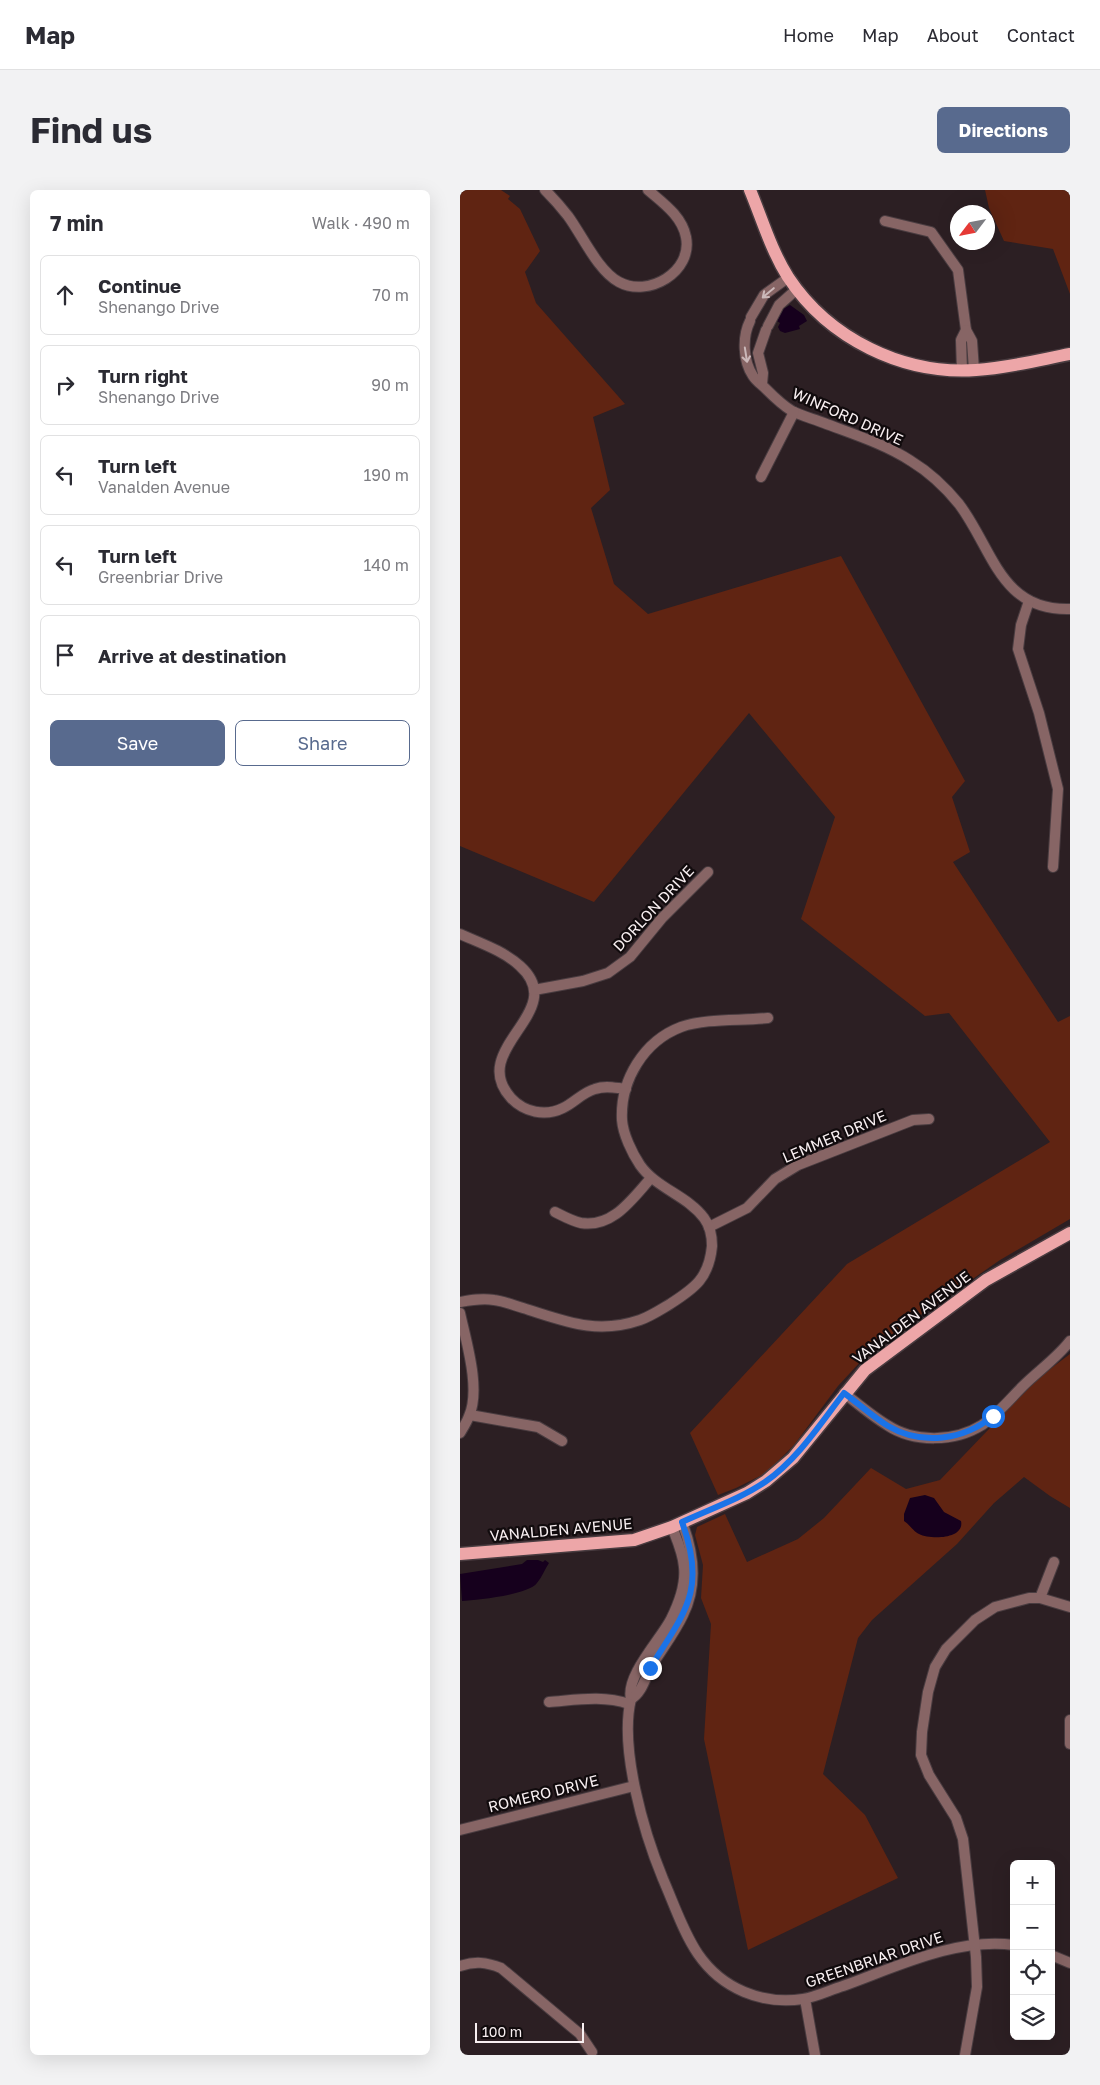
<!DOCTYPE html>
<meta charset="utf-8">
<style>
body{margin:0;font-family:"Golos Text",sans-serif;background:#f2f2f3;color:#2b2b33}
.controls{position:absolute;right:15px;bottom:15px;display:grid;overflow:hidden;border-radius:8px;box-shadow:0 5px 20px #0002}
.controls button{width:45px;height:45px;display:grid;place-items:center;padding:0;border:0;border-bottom:1px solid #e1e1e2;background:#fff;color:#2b2b33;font:25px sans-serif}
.compass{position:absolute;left:490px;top:15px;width:45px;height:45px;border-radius:50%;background:#fff;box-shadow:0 5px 20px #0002;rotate:238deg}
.scale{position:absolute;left:15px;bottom:12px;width:109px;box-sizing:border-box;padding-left:5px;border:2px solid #f8eff1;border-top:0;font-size:14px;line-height:18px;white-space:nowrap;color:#f8eff1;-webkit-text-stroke:4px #110b0d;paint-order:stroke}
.stop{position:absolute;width:15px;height:15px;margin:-11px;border:4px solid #1a73e8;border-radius:50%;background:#fff}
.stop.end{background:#1a73e8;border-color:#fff;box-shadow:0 1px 5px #0008}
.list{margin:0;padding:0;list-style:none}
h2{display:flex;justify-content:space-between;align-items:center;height:65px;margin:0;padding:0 20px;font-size:21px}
h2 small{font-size:16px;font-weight:400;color:#7c7c81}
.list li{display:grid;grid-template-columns:32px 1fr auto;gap:15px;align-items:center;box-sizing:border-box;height:80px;margin:0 10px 10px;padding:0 10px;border:1px solid #e1e1e2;border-radius:8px}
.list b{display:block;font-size:19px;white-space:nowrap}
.list p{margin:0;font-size:16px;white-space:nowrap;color:#7c7c81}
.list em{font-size:16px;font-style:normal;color:#7c7c81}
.actions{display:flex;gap:10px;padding:15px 20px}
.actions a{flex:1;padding:11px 0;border:1px solid #586a8e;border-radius:8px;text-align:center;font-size:18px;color:#586a8e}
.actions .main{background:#586a8e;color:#fff}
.icon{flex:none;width:28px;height:28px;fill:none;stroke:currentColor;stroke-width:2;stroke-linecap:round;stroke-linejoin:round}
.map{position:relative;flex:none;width:610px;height:1865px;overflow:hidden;border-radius:8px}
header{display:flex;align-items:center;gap:30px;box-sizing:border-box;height:70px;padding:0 25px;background:#fff;border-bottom:1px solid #e1e1e2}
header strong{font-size:24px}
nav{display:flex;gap:28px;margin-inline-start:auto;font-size:18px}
.intro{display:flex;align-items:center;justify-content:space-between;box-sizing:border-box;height:120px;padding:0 30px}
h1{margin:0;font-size:35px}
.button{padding:12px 22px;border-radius:8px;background:#586a8e;color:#fff;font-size:18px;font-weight:700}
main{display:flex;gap:30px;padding:0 30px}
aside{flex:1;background:#fff;border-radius:8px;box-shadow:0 5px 20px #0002}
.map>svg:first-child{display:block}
.green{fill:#602412}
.water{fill:#16001d}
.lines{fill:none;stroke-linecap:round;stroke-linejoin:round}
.minor-casing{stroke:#493c40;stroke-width:12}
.major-casing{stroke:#493c40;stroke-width:15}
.minor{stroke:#876565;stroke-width:10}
.major{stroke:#eda6a8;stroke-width:12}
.oneway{stroke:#cbb8b9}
.route{stroke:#1a73e8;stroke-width:6}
.labels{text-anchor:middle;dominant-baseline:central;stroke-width:4.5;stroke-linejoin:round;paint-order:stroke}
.street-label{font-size:15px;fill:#f8eff1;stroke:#110b0d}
</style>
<header>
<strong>Map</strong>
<nav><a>Home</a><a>Map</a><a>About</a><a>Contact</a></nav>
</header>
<div class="intro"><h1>Find us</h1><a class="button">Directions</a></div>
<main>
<aside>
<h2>7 min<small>Walk · 490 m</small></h2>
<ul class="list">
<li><svg class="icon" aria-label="ahead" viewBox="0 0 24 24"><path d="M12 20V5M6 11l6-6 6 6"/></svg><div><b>Continue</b><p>Shenango Drive</p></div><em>70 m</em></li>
<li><svg class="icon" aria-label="right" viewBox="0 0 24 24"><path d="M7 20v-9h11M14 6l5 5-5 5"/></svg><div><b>Turn right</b><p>Shenango Drive</p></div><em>90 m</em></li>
<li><svg class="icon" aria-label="left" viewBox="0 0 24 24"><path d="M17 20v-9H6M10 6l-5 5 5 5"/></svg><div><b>Turn left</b><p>Vanalden Avenue</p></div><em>190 m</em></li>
<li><svg class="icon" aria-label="left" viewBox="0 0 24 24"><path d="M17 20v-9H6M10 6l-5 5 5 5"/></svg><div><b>Turn left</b><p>Greenbriar Drive</p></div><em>140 m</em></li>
<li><svg class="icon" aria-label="arrive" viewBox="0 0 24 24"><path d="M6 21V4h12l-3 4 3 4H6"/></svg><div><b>Arrive at destination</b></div></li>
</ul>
<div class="actions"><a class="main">Save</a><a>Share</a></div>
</aside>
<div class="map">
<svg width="610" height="1865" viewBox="0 0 610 1865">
<rect width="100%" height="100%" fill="#2c1f23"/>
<g class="green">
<path d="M0,0H41L50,6L48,9L60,19L80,61L65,82L76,113L165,214L133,227L150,300L131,318L154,394L188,424L381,366L505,591L492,607L510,662L493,672L598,832L610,826V1029L540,1070L413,1158L378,1196L334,1255L306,1283L276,1298L258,1305L230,1243L387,1074L590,952L489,823L465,826L341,729L375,627L289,523L134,712L0,656Z"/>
<path d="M525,0H610V104L593,59L544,51L529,18Z"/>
<path d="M610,1164V1318L590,1306L564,1287L534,1313L497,1354L412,1430L398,1448L363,1584L405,1625L438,1688L288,1760L244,1549L251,1434L241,1408L243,1375L235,1345L237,1337L265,1324L287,1372L338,1349L364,1328L411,1278L446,1299L480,1290L577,1189Z"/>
</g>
<g class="water">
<path d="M330,115L344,125L347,131L339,136L340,139L325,143L320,141L318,137L320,133L317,131L323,119Z"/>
<path d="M465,1305L474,1308L484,1322L501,1331C505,1349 471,1350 459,1344C454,1342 450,1335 444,1331V1324L450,1308Z"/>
<path d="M67,1370H78L83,1372L85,1370L89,1373C85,1379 82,1387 77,1393C68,1405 17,1410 2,1411L0,1384L62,1374Z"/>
</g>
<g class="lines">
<g class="minor-casing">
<g id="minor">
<path d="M85,0C93,8 101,17 108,26C122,45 138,81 159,92C188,108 233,82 226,47C222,26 203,13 188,0"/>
<path d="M425,31L471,42L498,80L506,140"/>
<path d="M291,127L304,105L329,87"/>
<path d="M290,131C282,147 283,171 293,186C296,191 302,195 306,199C314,207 322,215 332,221C342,226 354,229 364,233C393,244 425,254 451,271C469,282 486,298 499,314C533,359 540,421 610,419"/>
<path d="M308,136L319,115L337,99"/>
<path d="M502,180L501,150L506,140L512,151L514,180"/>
<path d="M302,194L303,183L298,163L306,140"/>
<path d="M301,287L334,222"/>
<path d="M569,411L561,435L558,459L579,523L598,599L593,677"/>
<path d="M0,744C20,753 44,761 60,776C111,822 6,858 51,908C64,922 85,927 103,918C114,913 123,902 135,899C146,895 155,898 166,899"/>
<path d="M74,800L123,791L148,783L170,767L202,728L248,682"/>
<path d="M95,1022C103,1026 112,1031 121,1033C153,1038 172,1009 191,988"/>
<path d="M249,1037L287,1018L315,989L338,975L453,930L469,929"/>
<path d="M0,1112C11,1110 22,1108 34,1110C43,1111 53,1115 63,1118C105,1131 136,1145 180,1130C191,1126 200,1120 210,1114C235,1098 249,1088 252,1056C252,1047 250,1036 244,1028C228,1006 196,998 180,975C172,963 163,944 162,930C160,890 184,851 221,837C246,828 281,831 308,828"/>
<path d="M0,1123C6,1151 21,1199 9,1226C7,1232 3,1238 0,1243"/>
<path d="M384,1203C398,1214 412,1226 427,1235C454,1253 495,1252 522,1235C537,1225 550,1209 563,1196C578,1181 597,1168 610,1151"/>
<path d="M10,1225L78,1237L102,1251"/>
<path d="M212,1337C217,1350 223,1363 224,1377C226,1395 219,1413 211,1429C201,1449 165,1486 171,1509C159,1558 184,1643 203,1689C214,1714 223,1742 238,1764C262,1799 302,1815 343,1809C356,1807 370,1800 383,1796C436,1777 497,1747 554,1755"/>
<path d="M580,1408L594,1372"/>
<path d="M171,1509C182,1503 185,1488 191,1477C201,1460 214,1444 223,1425C238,1395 234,1363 222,1332"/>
<path d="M89,1512C116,1510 143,1505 169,1514"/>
<path d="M610,1530V1554"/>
<path d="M0,1640L174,1596"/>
<path d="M591,1765L610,1773"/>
<path d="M0,1776C15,1771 26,1772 41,1778L120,1844L132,1862"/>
<path d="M345,1809L355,1865"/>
<path d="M505,1865L517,1797L516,1767L503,1649L496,1628L469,1585L461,1565L462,1542L468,1502L475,1477L486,1459L515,1430L535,1417L569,1408H580L610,1417"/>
</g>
</g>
<g class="major-casing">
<g id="major">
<path d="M290,0C302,29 311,60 328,87C369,149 443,185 516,180C548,178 579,170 610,164"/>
<path d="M0,1364L174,1350L212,1337L287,1303L306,1291L333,1268L405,1180L526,1090L610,1043"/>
</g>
</g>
<use href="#minor" class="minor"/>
<use href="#major" class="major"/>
</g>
<defs><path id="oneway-shaft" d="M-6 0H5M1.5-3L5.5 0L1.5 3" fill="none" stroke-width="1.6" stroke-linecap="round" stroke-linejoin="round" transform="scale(1.25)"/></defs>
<g class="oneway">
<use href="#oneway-shaft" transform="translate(308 103) rotate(140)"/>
<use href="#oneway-shaft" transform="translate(286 165) rotate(81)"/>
</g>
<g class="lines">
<path class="route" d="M190,1478C225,1422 247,1400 222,1332C250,1319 280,1309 305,1292C338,1269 360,1234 384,1203C399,1214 413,1227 428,1236C462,1256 504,1250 533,1226"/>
</g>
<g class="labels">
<g class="street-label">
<text transform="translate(388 226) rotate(24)">WINFORD DRIVE</text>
<text transform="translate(193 718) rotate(-47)">DORLON DRIVE</text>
<text transform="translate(374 946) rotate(-23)">LEMMER DRIVE</text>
<text transform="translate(451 1127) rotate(-37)">VANALDEN AVENUE</text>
<text transform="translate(101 1339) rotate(-5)">VANALDEN AVENUE</text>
<text transform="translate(83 1603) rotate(-14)">ROMERO DRIVE</text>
<text transform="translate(414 1769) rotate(-19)">GREENBRIAR DRIVE</text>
</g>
</g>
</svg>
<div class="controls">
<button>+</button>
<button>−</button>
<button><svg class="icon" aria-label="locate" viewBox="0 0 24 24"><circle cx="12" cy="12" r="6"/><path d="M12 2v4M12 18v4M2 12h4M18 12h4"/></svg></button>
<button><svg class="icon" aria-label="layers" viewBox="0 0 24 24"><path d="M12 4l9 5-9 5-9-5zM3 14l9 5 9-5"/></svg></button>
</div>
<svg class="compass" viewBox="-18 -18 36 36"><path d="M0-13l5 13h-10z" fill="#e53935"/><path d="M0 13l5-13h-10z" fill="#7c7c81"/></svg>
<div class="scale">100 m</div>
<div class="stop" style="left:533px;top:1226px"></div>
<div class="stop end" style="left:190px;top:1478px"></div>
</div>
</main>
